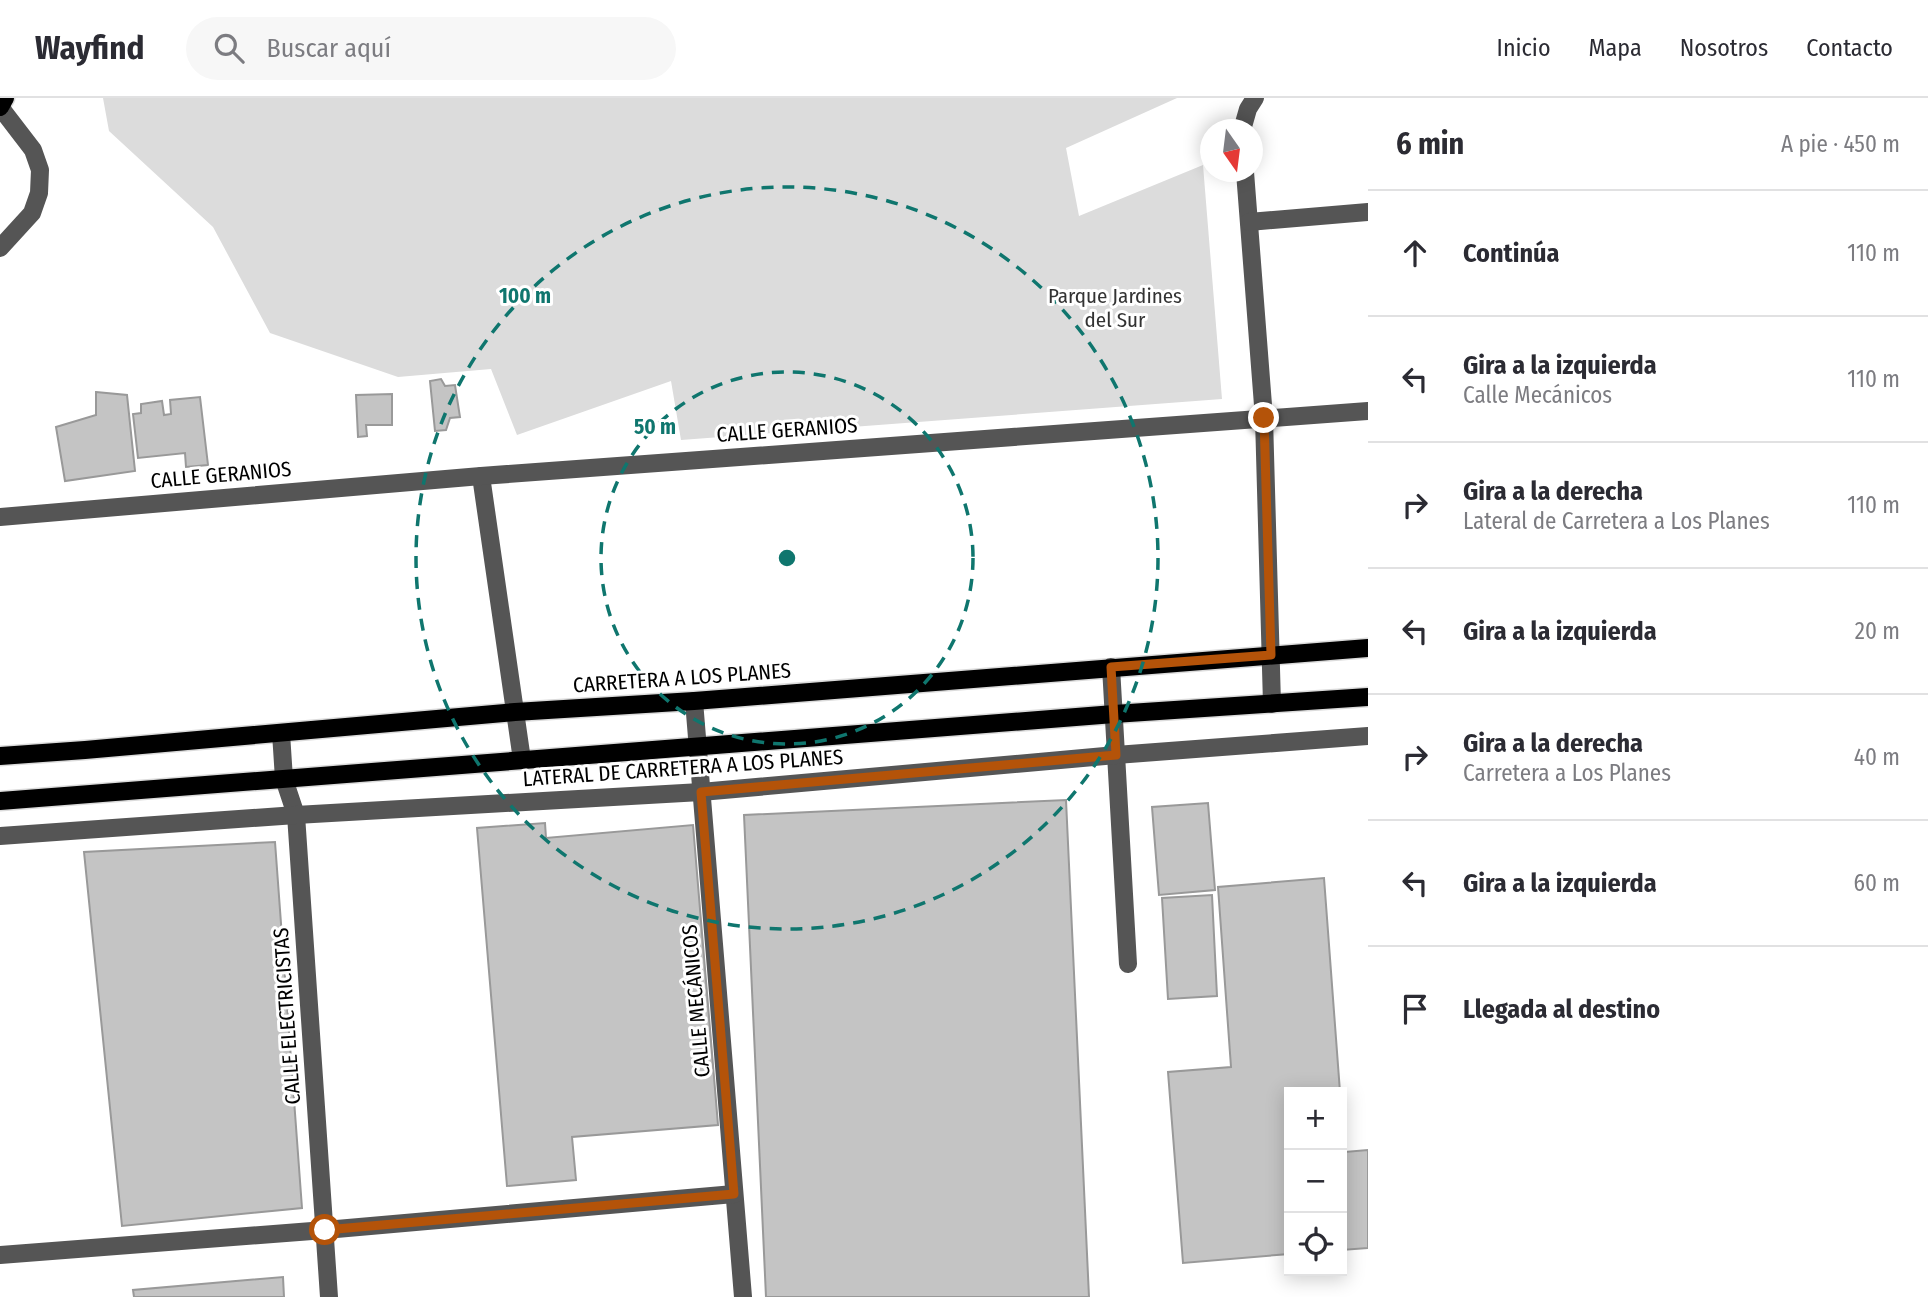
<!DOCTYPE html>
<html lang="es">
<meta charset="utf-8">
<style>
body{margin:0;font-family:"Fira Sans Condensed",sans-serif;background:#f7f7f7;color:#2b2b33}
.controls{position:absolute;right:21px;bottom:21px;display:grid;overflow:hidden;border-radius:0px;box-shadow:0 4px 18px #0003}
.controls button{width:63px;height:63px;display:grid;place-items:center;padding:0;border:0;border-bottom:2px solid #e1e1e2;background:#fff;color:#2b2b33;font:35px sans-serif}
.compass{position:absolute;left:1200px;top:21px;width:63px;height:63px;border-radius:50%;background:#fff;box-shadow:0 4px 18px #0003;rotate:166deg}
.stop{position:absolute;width:21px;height:21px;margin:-16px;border:5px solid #b45309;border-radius:50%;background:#fff}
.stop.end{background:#b45309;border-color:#fff;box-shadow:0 2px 7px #0008}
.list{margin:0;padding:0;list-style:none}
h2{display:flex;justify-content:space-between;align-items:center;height:91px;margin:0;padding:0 28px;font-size:30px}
h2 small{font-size:23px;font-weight:400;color:#7c7c81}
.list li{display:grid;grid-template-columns:46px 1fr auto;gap:21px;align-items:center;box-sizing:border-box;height:126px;padding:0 28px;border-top:2px solid #e1e1e2}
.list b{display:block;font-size:26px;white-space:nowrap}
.list p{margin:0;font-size:23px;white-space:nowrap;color:#7c7c81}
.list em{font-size:23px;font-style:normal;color:#7c7c81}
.icon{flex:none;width:38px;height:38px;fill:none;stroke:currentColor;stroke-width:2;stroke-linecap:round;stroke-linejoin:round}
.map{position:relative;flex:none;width:1368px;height:1199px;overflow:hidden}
header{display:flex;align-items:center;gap:42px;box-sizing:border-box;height:98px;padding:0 35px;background:#fff;border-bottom:2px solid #e1e1e2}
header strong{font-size:33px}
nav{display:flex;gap:38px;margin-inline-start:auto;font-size:24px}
.search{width:490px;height:63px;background:#f7f7f7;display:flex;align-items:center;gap:18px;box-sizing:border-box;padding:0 24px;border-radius:38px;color:#7c7c81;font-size:26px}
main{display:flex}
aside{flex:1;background:#fff}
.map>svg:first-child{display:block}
.green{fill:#dcdcdc}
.building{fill:#c4c4c4;stroke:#999;stroke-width:2}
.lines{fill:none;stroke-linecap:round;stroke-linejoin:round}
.major-casing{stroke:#dbdbdb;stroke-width:21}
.minor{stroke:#555;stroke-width:18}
.major{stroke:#000;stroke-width:18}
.route{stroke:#b45309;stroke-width:9}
.ring{fill:none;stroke:#0f766e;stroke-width:3.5;stroke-dasharray:12 9}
.labels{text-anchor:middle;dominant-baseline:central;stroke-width:6;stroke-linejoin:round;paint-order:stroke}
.park-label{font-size:21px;fill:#333;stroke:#fff}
.street-label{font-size:21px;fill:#000;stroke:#fff}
.centre{fill:#0f766e;stroke:#fff;stroke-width:3.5}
.ring-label{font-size:21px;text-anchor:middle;font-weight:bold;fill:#0f766e;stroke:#fff;stroke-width:6;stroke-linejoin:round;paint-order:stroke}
</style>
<header>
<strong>Wayfind</strong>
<div class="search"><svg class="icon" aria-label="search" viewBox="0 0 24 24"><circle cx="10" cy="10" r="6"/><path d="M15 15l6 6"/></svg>Buscar aquí</div>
<nav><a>Inicio</a><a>Mapa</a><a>Nosotros</a><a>Contacto</a></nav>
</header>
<main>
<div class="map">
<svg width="1368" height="1199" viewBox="0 0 1368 1199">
<rect width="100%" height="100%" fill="#fff"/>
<path class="green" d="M103,0H1177L1066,50L1079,118L1203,67L1222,301L681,342L671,283L517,337L491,271L398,279L270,235L213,129L109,33Z"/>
<g class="building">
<path d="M441,281L445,288L455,287L460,319L450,320L446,332L435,333L430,283Z"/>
<path d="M96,294L127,297L135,373L65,383L56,329L96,317Z"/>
<path d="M392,296V327H366L367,338L358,339L356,297Z"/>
<path d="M200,299L208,367L186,369L185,355L138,360L133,316L141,315V306L162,303L164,317L171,316L170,302Z"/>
<path d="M1066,702L1089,1199H766L744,717Z"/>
<path d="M1208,705L1215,792L1159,797L1152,709Z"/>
<path d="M545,725L546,740L693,727L718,1027L572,1039L576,1082L507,1088L477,730Z"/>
<path d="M275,744L302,1110L122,1128L84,754Z"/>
<path d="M1324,780L1340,994H1289V1156L1183,1165L1168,974L1231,969L1218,789Z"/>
<path d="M1212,797L1217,898L1168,901L1162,800Z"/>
<path d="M1342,1011L1345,1054L1368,1052V1150L1342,1152Z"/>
<path d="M283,1179L284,1199H134L133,1192Z"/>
</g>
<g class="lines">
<g class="major-casing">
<g id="major">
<path d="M0,9L5,0"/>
<path d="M0,658L85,652L515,614L694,603L1368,550"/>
<path d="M0,703L1114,616L1368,599"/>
</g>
</g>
<g class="minor">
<path d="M1242,32L1248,11L1255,0"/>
<path d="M1245,74L1264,320L1272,606"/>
<path d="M1249,124L1368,114"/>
<path d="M0,150L32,115L39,95L40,72L33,52L0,9"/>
<path d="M481,378L522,662"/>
<path d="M0,419L481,378L1368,313"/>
<path d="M1111,569L1128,866"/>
<path d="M694,603L743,1199"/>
<path d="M281,635L284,681L296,717L329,1199"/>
<path d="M0,738L296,717L701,694L1116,657L1368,638"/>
<path d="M0,1157L325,1132L734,1096"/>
</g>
<use href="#major" class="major"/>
</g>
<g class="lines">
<path class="route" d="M325,1132L734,1096L701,694L1116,657L1111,569L1271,557L1264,320"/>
</g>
<g class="ring">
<circle cx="787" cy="460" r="186"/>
<circle cx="787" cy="460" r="371"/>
</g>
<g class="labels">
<g class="park-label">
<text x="1115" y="198">Parque Jardines<tspan x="1115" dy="24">del Sur</tspan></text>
</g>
<g class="street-label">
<text transform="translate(787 332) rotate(-4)">CALLE GERANIOS</text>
<text transform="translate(221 377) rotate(-5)">CALLE GERANIOS</text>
<text transform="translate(682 580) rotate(-4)">CARRETERA A LOS PLANES</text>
<text transform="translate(683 670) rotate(-4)">LATERAL DE CARRETERA A LOS PLANES</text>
<text transform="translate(696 903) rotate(-95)">CALLE MECÁNICOS</text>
<text transform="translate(287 918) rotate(-94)">CALLE ELECTRICISTAS</text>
</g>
</g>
<circle cx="787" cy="460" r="10" class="centre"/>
<g class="ring-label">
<text x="525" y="205">100 m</text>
<text x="655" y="336">50 m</text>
</g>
</svg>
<div class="controls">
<button>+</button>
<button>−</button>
<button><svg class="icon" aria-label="locate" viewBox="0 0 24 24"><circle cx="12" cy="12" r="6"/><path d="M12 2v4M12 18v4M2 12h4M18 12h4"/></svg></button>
</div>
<svg class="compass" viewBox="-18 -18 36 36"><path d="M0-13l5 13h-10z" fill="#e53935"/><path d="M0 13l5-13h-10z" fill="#7c7c81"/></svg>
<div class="stop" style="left:325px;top:1132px"></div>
<div class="stop end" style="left:1264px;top:320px"></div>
</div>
<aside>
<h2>6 min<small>A pie · 450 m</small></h2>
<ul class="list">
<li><svg class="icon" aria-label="ahead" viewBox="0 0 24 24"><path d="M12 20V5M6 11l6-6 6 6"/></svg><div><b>Continúa</b></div><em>110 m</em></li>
<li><svg class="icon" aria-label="left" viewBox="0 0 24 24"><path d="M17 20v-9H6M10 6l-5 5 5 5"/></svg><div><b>Gira a la izquierda</b><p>Calle Mecánicos</p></div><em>110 m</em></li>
<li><svg class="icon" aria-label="right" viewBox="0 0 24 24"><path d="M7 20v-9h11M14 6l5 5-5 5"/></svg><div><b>Gira a la derecha</b><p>Lateral de Carretera a Los Planes</p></div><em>110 m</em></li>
<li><svg class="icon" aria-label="left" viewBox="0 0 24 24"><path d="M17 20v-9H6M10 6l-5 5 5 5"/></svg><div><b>Gira a la izquierda</b></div><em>20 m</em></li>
<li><svg class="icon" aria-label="right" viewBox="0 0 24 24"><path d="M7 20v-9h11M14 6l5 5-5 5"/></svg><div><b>Gira a la derecha</b><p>Carretera a Los Planes</p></div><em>40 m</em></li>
<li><svg class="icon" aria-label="left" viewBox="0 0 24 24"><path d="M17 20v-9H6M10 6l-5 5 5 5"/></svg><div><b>Gira a la izquierda</b></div><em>60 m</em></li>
<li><svg class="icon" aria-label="arrive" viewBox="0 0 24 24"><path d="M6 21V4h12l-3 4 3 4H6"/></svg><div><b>Llegada al destino</b></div></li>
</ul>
</aside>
</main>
